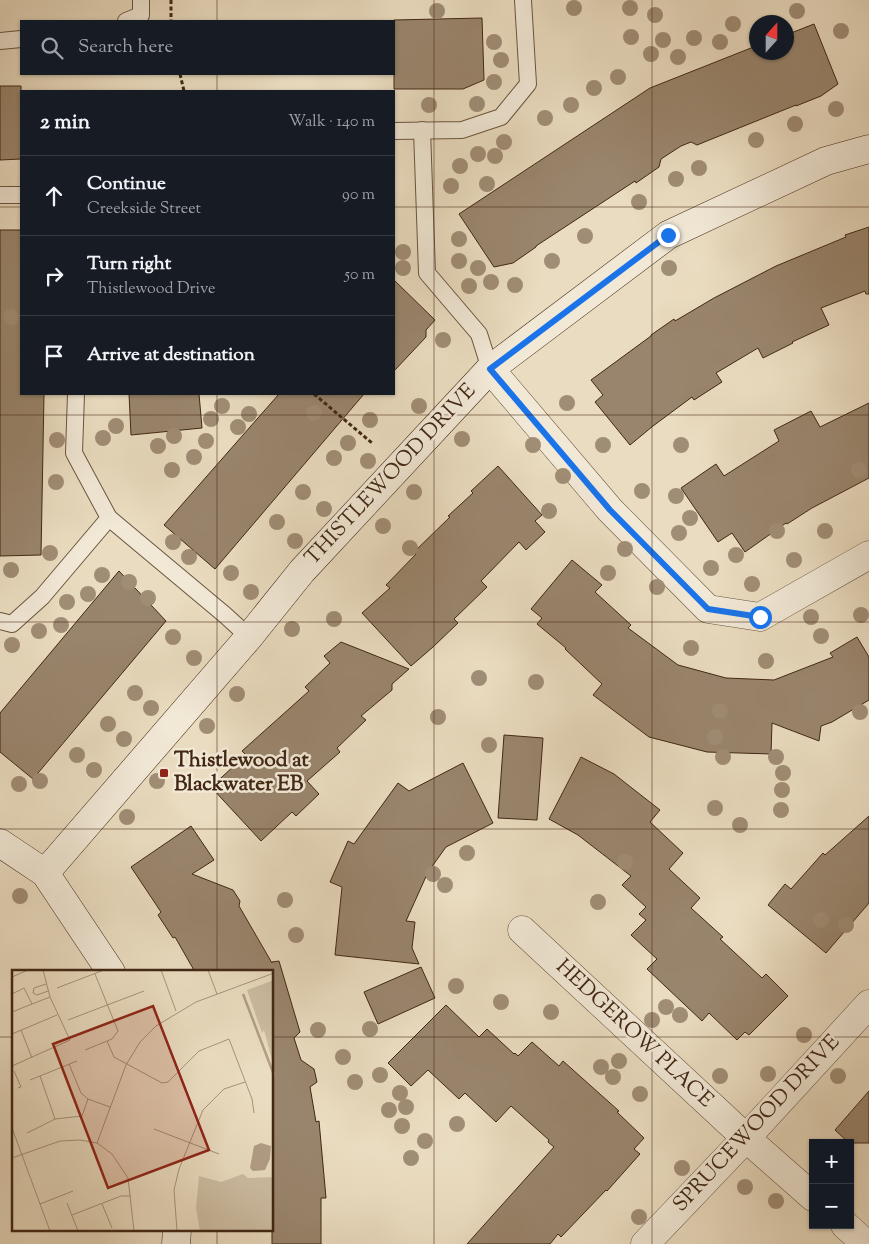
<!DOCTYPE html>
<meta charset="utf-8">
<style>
body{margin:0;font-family:"Sorts Mill Goudy",serif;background:#242831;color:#f1f3f6}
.controls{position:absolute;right:15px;bottom:15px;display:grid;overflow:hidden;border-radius:0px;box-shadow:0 1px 4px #0004}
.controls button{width:45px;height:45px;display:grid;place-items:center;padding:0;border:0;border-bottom:1px solid #363941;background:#171b24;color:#f1f3f6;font:25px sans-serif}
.compass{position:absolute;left:749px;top:15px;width:45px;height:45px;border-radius:50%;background:#171b24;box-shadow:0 1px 4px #0004;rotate:21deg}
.stop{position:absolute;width:15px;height:15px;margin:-11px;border:4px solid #1a73e8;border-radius:50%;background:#fff}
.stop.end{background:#1a73e8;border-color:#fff;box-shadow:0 1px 5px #0008}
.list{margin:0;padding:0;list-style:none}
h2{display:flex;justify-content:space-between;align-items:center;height:65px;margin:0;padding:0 20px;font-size:21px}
h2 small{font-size:16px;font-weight:400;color:#9ea1a6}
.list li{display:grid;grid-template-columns:32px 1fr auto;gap:15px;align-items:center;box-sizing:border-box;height:80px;padding:0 20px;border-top:1px solid #363941}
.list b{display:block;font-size:19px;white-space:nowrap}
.list p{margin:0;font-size:16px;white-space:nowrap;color:#9ea1a6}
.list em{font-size:16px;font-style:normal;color:#9ea1a6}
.icon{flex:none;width:28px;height:28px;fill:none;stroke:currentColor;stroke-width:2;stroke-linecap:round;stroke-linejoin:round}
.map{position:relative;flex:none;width:869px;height:1244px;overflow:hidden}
.search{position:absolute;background:#171b24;box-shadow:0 1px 4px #0004;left:20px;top:20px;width:375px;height:55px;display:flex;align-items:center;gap:12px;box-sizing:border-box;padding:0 18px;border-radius:0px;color:#9ea1a6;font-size:19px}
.panel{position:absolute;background:#171b24;box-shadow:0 1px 4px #0004;left:20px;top:90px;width:375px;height:305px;border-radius:0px}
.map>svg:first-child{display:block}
.building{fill:#99856d;stroke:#412714}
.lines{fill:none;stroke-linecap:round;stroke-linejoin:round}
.lane-casing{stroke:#6b543f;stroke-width:18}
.street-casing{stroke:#6b543f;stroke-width:29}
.secondary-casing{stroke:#412714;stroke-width:29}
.path{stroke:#412714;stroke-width:3;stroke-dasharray:4 2.5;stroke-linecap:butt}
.lane{stroke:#f1e8d6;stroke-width:16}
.street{stroke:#f1e8d6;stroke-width:28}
.secondary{stroke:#f1e8d6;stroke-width:28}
.tree{fill:#a08d75}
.route{stroke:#1a73e8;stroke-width:6}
.grid{fill:none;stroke:#412714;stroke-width:1;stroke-opacity:0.55}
.poi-dot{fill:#8f2418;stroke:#f1e8d6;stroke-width:2}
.labels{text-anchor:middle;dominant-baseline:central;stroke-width:5;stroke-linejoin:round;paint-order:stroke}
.street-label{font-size:21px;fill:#412714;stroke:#f1e8d6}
.poi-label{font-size:21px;font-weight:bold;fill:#412714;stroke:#f1e8d6;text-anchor:start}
.inset-river{fill:none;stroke:#b19e86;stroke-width:2.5}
.inset-road{fill:none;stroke:#a6947b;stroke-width:1}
.view{fill:#8f2418;fill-opacity:0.15;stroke:#8f2418;stroke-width:2.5}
.inset-edge{fill:none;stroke:#412714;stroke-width:2.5}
</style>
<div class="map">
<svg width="869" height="1244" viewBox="0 0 869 1244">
<rect width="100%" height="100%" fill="#eadcc0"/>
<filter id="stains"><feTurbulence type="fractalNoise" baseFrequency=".004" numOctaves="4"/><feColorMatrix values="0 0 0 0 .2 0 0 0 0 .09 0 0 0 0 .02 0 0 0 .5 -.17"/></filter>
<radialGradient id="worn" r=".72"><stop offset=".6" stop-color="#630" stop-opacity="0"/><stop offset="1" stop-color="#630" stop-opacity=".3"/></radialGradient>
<g class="building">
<path d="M482,18L484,80L463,89H394V20Z"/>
<path d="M814,24L838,84L821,96L796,106V105L697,145L691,142L681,146L661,159L659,167L636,183L635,181L536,246V247L513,263L494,267L459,214L650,88L756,46V52H786V35Z"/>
<path d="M0,86H21V159L0,160Z"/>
<path d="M869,227V294H866L865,291L821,308L829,325L792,342L793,343L763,358L758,348L716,373L722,382L694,400L692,397L653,426L630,445L595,402L603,395L591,380L651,336V335L674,319L675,321L714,298L776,266L846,237L845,235Z"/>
<path d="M0,230H21V394H44L41,555L0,556Z"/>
<path d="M394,280L435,320L426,330V337L394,371Z"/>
<path d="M129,394H199L202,428L131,435Z"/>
<path d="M279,394H364L215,569L164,525Z"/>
<path d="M869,403V478L812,508L787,524L786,523L745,552L732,533L718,542L681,488L716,464L724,476L779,441L774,430L811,411L820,427Z"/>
<path d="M498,466L542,515L535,521L545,532L526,550L519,542L481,581L487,587L454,619L458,623L433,647L411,666L362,613L390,588L386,585L416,554L414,552L450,517L448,516L473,493L471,491Z"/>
<path d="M572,560L602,585L595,592L631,625L628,628L678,665L726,678L774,680L833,657L830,653L857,637L869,657V700L832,722L821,726L819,741L772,723L771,754L707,752L649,737L593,695L602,684L565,649L566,648L537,624L542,618L531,609Z"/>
<path d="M119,571L166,621L33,779L0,752V713Z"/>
<path d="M341,642L409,669L392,684V690L361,716L366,720L337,748L340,752L307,781L319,794L296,816L292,812L261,841L211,787L246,755L242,751L309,691L305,687L330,663L324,656Z"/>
<path d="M504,735L543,738L537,820L498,818Z"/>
<path d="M581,757L614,774L660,810L650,822L683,853L669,869L700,898L691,908L723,937L720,939L762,978L766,974L788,996L749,1035L745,1032L737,1040L709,1013L702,1021L647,969L657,959L631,935L646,920L639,914L646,907L622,885L631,876L578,835L549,819Z"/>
<path d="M463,763L493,823L446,847L428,872L406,921L415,922L412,948L419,964L335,955L342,887L330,882L348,841L354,844L398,783L409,791Z"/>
<path d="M869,816V903L826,953L768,905L785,884L791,889L823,853L825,855Z"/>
<path d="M191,826L214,860L192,874L233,890L240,901L239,906L272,963V962L279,961L300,1032L294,1038L301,1060L314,1069L317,1082L310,1087L316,1122L319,1121L326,1198H321V1244H272V972H195L175,937L173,938L158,915L161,912L131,867Z"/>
<path d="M421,967L435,998L378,1024L364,992Z"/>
<path d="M446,1005L479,1037L487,1029L514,1054L515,1053L518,1056L532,1042L559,1066L563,1061L619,1111L617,1112L644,1138L634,1149L640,1154L607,1191L606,1190L561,1237L558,1234L550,1244H467L554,1147L548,1142L549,1140L511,1106L496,1122L465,1093L459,1099L428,1070L411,1086L388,1063Z"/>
<path d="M869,1091V1143H849L835,1130Z"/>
</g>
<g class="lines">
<g class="lane-casing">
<g id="lane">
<path d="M126,21L141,15V0"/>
<path d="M0,41L21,39"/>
<path d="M422,130L427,273L479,334L490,369"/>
<path d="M394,131L462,130L501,117L528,84L523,0"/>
<path d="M0,195H21"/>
<path d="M76,394L74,453L109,518"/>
<path d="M0,621L12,624L42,597L109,518L225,615L249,637"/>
</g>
</g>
<g class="street-casing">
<g id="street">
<path d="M490,369L610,510L708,609L760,617L869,555"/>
<path d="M522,930L746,1138L813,1197"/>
<path d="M845,1225L866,1244"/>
<path d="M645,1244L746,1138L869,1004"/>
</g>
</g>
<g class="secondary-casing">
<g id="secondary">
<path d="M0,843L45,873L111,972"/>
<path d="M45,873L249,637L302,571L490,369L668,235L826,161L869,149"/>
<path d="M176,1244L177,1230"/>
</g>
</g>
<g class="path">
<path d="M171,0V21"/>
<path d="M180,74L184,91"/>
<path d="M314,394L372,443"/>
</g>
<use href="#lane" class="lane"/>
<use href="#street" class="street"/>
<use href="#secondary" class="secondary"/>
</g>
<g class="tree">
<circle cx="574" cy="8" r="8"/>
<circle cx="630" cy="8" r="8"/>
<circle cx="437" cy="11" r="8"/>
<circle cx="797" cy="11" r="8"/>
<circle cx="655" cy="15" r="8"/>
<circle cx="733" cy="24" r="8"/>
<circle cx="841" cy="31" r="8"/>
<circle cx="631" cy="37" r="8"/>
<circle cx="694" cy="38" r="8"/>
<circle cx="663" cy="40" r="8"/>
<circle cx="494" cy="42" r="8"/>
<circle cx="720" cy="42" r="8"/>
<circle cx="651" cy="54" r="8"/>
<circle cx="678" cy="57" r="8"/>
<circle cx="501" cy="60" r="8"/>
<circle cx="618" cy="77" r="8"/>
<circle cx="494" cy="82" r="8"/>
<circle cx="594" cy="88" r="8"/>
<circle cx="477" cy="104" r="8"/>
<circle cx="429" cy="105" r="8"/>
<circle cx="571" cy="105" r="8"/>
<circle cx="836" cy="109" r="8"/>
<circle cx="545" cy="118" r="8"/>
<circle cx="795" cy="124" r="8"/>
<circle cx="756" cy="140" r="8"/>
<circle cx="504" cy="142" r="8"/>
<circle cx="478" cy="154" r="8"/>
<circle cx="495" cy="156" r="8"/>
<circle cx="460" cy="166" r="8"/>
<circle cx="699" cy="168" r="8"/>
<circle cx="676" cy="179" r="8"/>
<circle cx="487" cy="184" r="8"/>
<circle cx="451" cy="186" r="8"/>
<circle cx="639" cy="202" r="8"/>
<circle cx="585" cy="236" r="8"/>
<circle cx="459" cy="239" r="8"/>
<circle cx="403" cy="252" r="8"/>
<circle cx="459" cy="261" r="8"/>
<circle cx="552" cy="261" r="8"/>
<circle cx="403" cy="268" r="8"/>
<circle cx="478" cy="268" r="8"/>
<circle cx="669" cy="268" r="8"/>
<circle cx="491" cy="282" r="8"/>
<circle cx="515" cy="285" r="8"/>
<circle cx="469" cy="286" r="8"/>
<circle cx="11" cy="317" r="8"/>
<circle cx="443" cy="340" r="8"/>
<circle cx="567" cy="403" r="8"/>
<circle cx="222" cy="406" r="8"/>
<circle cx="419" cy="406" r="8"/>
<circle cx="314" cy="413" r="8"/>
<circle cx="249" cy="414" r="8"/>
<circle cx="211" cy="419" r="8"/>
<circle cx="370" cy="420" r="8"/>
<circle cx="116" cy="426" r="8"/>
<circle cx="238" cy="427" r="8"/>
<circle cx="174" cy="436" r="8"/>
<circle cx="103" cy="438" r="8"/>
<circle cx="462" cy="439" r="8"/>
<circle cx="57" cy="440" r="8"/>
<circle cx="206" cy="441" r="8"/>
<circle cx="348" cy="443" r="8"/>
<circle cx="533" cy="445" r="8"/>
<circle cx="603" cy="445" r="8"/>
<circle cx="681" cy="445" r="8"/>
<circle cx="158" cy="446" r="8"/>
<circle cx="194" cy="457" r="8"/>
<circle cx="334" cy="458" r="8"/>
<circle cx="368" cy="461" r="8"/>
<circle cx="172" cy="470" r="8"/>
<circle cx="859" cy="470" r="8"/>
<circle cx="563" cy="476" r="8"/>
<circle cx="56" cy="482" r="8"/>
<circle cx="642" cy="491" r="8"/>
<circle cx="303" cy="492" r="8"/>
<circle cx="414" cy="492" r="8"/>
<circle cx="676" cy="496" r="8"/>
<circle cx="324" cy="509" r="8"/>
<circle cx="549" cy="511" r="8"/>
<circle cx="690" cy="518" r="8"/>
<circle cx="277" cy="522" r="8"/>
<circle cx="383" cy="526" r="8"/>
<circle cx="777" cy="531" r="8"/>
<circle cx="825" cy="531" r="8"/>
<circle cx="679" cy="533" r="8"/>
<circle cx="295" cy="541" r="8"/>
<circle cx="173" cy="542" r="8"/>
<circle cx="410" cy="548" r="8"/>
<circle cx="625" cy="549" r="8"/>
<circle cx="50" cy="553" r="8"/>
<circle cx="736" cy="555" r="8"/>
<circle cx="189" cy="557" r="8"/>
<circle cx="794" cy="560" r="8"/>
<circle cx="711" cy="568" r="8"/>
<circle cx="11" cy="570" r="8"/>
<circle cx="231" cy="573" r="8"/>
<circle cx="608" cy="573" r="8"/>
<circle cx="102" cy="575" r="8"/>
<circle cx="129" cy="582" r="8"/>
<circle cx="752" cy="584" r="8"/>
<circle cx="657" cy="587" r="8"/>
<circle cx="251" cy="592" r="8"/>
<circle cx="88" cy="594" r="8"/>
<circle cx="148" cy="598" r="8"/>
<circle cx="67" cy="602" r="8"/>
<circle cx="861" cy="615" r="8"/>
<circle cx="811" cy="617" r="8"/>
<circle cx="334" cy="619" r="8"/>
<circle cx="61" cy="625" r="8"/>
<circle cx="292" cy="629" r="8"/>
<circle cx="39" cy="631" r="8"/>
<circle cx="821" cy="636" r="8"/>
<circle cx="173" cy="637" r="8"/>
<circle cx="12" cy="645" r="8"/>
<circle cx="691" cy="648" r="8"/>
<circle cx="194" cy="658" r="8"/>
<circle cx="766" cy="661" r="8"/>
<circle cx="479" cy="678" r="8"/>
<circle cx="536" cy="682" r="8"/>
<circle cx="135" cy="693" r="8"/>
<circle cx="237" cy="694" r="8"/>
<circle cx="151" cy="708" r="8"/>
<circle cx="720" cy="711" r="8"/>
<circle cx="860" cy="712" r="8"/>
<circle cx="438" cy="717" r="8"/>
<circle cx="108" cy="724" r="8"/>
<circle cx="207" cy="726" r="8"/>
<circle cx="715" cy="737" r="8"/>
<circle cx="124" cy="739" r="8"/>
<circle cx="489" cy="745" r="8"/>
<circle cx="77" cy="755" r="8"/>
<circle cx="723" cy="757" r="8"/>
<circle cx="776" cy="757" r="8"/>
<circle cx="94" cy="770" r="8"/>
<circle cx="783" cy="773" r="8"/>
<circle cx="40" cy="781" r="8"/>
<circle cx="157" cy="781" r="8"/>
<circle cx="19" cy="784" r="8"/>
<circle cx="782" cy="790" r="8"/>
<circle cx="715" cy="808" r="8"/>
<circle cx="781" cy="810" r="8"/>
<circle cx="127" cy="817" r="8"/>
<circle cx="740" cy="825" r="8"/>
<circle cx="467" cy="853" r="8"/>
<circle cx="625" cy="862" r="8"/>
<circle cx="433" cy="874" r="8"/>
<circle cx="445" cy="885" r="8"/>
<circle cx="20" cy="896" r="8"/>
<circle cx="285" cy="900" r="8"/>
<circle cx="598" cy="902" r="8"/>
<circle cx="821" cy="920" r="8"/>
<circle cx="846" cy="925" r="8"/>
<circle cx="296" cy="935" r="8"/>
<circle cx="456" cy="986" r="8"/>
<circle cx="501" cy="1002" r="8"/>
<circle cx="666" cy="1007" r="8"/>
<circle cx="551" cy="1012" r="8"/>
<circle cx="680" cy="1015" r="8"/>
<circle cx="652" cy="1020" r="8"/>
<circle cx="370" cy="1029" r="8"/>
<circle cx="318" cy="1030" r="8"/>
<circle cx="804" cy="1035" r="8"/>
<circle cx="343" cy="1057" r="8"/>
<circle cx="619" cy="1061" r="8"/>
<circle cx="601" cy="1067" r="8"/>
<circle cx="768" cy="1074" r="8"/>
<circle cx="380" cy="1075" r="8"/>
<circle cx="720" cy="1076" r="8"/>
<circle cx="838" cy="1076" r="8"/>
<circle cx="613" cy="1077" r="8"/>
<circle cx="355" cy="1082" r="8"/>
<circle cx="400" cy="1093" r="8"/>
<circle cx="640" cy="1094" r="8"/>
<circle cx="406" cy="1107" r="8"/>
<circle cx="389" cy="1110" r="8"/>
<circle cx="457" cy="1124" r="8"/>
<circle cx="402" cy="1126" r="8"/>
<circle cx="425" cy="1141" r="8"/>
<circle cx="411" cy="1158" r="8"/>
<circle cx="682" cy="1168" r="8"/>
<circle cx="745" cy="1187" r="8"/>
<circle cx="776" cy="1201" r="8"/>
<circle cx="639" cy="1217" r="8"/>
</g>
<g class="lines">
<path class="route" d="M668,235L490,369L610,510L708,609L760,617"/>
</g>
<path class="grid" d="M217,0V21M434,0V1244M652,0V1244M217,74V91M0,207H21M394,207H869M217,394V972M0,415H869M0,622H869M0,829H869M0,1037H14M272,1037H869M217,1230V1244"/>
<rect class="poi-dot" x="159" y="768" width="10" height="10" rx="2.5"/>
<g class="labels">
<g class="street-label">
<text transform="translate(391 475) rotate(-47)">THISTLEWOOD DRIVE</text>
<text transform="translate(634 1034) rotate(43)">HEDGEROW PLACE</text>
<text transform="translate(757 1124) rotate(-47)">SPRUCEWOOD DRIVE</text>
</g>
<g class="poi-label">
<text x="174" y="761">Thistlewood at<tspan x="174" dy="24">Blackwater EB</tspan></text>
</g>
</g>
<g transform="translate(12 970)">
<rect width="261" height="261" fill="#eadcc0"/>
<path d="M262,10V94H261L252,60L250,63L235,20ZM231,204L236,208L261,207V261H188L184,238L187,206L209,212Z" fill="#cdbda3"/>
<path d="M249,173L259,176L258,189L253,200L241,201L238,198L242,176Z" fill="#b19e86"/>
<path class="inset-river" d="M231,24L262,105"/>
<path class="inset-road" d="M149,0L164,41M196,0L205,24M0,7L16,0M34,14L22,18L21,23L25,25L36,21M45,18L92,0M0,24L12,18L20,34L38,27M0,42L20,34M56,50L132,21M9,60L20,88M0,64L45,45M95,71L102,87L150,113L156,112L187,81L217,69L240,129L242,143M73,80L100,69L106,61L83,4M57,94L69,123L76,129M0,96L58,70L38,27L31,0M2,101L9,117L6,118M28,106L43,149M18,110L65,91M0,158L38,261M142,159L207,184M15,163L43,149L70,146L76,129L98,137M85,173L114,95L128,72L144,56L184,32L262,3M0,188L48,171L68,170L85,173L100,184L116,208L122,261M55,233L66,261M28,234L61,221M90,234L100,258M60,245L109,226H119M165,261L162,220L167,199L191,140L212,119L233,112"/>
<path class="view" d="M141,36L197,180L96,218L41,74Z"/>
<rect width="261" height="261" class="inset-edge"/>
</g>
<rect width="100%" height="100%" filter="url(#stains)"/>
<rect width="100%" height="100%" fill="url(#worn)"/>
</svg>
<div class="controls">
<button>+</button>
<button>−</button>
</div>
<svg class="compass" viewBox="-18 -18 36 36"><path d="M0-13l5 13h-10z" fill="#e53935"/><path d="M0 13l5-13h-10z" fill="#9ea1a6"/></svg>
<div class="stop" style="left:760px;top:617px"></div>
<div class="stop end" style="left:668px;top:235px"></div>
<div class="search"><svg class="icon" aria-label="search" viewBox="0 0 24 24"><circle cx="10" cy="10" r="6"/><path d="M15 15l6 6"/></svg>Search here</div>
<section class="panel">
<h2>2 min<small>Walk · 140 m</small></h2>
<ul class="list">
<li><svg class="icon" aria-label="ahead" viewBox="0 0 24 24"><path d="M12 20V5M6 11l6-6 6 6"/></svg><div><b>Continue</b><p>Creekside Street</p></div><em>90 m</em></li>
<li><svg class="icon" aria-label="right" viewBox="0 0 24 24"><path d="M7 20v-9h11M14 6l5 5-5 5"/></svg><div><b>Turn right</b><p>Thistlewood Drive</p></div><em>50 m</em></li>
<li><svg class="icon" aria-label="arrive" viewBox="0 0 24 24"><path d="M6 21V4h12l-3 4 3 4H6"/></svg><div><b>Arrive at destination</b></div></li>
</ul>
</section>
</div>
